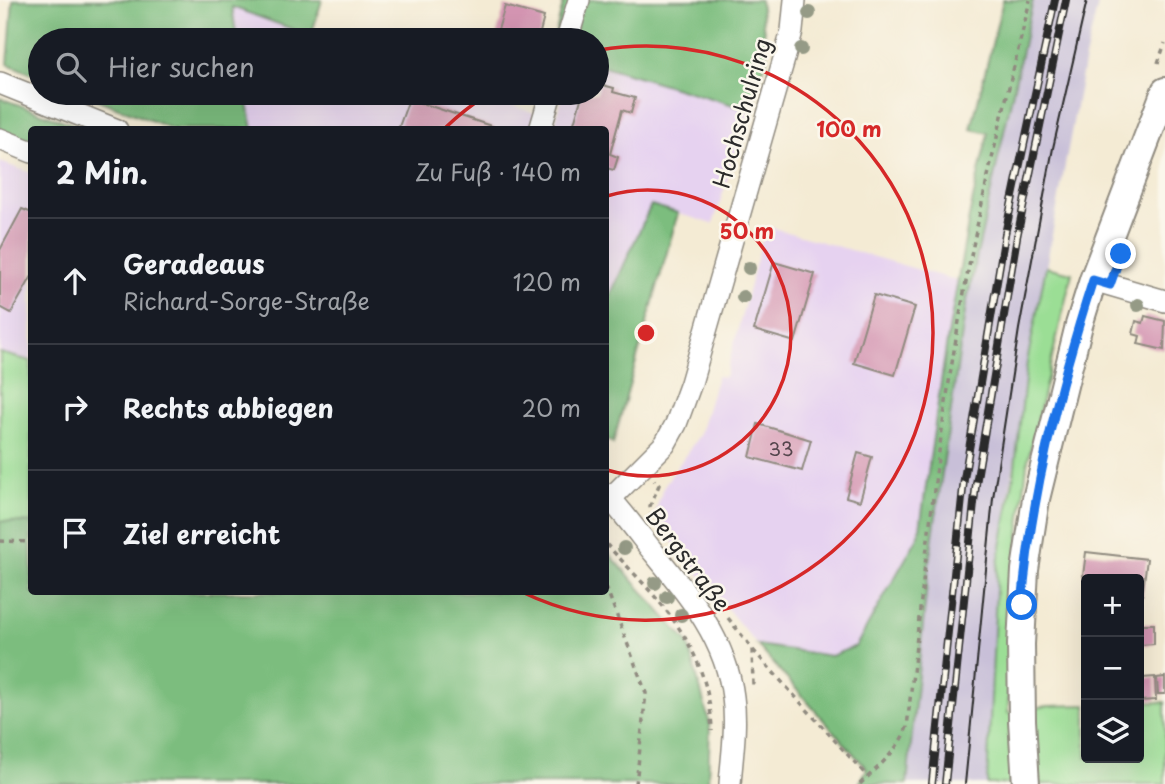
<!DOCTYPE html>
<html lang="de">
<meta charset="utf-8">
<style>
body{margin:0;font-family:"Playpen Sans",sans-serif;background:#20242c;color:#f1f3f6}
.controls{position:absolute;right:21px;bottom:21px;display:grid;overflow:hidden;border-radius:7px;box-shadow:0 7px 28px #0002}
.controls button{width:63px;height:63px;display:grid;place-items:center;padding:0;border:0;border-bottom:2px solid #363941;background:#171b24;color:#f1f3f6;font:35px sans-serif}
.stop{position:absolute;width:21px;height:21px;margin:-16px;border:5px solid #1a73e8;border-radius:50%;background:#fff}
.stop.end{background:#1a73e8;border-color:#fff;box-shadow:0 2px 7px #0008}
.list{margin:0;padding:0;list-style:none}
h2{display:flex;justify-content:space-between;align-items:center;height:91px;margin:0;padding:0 28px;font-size:30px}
h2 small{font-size:23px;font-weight:400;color:#9ea1a6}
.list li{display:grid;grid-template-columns:46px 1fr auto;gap:21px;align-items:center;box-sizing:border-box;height:126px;padding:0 28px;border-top:2px solid #363941}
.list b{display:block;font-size:26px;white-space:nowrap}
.list p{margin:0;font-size:23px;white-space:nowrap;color:#9ea1a6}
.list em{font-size:23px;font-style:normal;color:#9ea1a6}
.icon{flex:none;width:38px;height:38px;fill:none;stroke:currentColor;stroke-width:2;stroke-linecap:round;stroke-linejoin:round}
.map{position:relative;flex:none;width:1165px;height:784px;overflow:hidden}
.search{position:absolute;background:#171b24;box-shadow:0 7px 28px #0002;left:28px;top:28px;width:581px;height:77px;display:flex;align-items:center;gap:18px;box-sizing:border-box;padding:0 24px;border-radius:38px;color:#9ea1a6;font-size:26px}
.panel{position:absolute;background:#171b24;box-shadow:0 7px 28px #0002;left:28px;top:126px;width:581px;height:469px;border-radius:7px}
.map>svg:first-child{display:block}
.built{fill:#e6d2f0}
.industrial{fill:#c8bfd8}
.green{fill:#9bde95;stroke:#638460;stroke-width:2}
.forest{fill:#7cbd7e;stroke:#547454;stroke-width:2}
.building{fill:#d495b2}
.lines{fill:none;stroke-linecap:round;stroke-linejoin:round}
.minor-casing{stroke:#908b80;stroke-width:24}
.major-casing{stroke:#908b80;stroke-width:30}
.path{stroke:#908b80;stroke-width:3.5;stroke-dasharray:5 5;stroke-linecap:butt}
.minor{stroke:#fff;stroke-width:21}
.major{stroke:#fff;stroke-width:26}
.tram{stroke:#2b2b2b;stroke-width:2}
.rail-casing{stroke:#2b2b2b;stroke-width:8}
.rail{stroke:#fbf7ec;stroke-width:5;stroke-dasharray:16;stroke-linecap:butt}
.tree{fill:#959a86}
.route{stroke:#1a73e8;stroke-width:9}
.ring{fill:none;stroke:#d62828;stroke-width:3.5}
.labels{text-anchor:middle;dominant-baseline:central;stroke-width:5;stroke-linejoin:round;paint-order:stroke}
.number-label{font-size:19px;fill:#55464d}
.street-label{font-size:23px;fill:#2b2b2b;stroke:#fbf7ec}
.centre{fill:#d62828;stroke:#fbf7ec;stroke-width:3.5}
.ring-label{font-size:21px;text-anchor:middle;font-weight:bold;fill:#d62828;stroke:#fbf7ec;stroke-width:5;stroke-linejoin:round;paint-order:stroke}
</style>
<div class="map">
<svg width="1165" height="784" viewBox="0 0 1165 784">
<rect width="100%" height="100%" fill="#fbf7ec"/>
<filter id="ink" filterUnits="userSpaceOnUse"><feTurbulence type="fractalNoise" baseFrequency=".0143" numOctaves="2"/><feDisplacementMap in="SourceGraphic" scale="14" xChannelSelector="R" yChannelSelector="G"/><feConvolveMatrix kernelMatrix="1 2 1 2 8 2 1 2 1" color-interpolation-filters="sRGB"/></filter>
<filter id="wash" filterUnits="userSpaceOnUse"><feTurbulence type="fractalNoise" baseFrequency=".00686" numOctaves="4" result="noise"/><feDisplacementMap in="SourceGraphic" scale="28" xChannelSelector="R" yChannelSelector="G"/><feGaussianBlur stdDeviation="1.57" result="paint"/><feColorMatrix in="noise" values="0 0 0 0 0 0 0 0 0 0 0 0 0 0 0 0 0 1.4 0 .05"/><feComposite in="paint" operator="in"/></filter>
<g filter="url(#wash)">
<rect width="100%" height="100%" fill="#f4ebd4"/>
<g class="built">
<path d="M231,7L311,36L325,40H237Z"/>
<path d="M597,64L750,110L713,224L651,205L606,305V130H553L564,93H597Z"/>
<path d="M246,93H475L537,114L532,129H253Z"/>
<path d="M0,162L31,173V361L0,353Z"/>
<path d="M766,226L958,281L946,347L919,535L856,646L831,656L757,645L662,529L655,513L664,486L700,434L717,376L725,377Z"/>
</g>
<path class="industrial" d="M1033,0H1099L1085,58L1046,267L997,569L987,784H907L929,564L966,305Z"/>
<g class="green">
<path d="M1046,267L1072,273L1027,464L1011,605L1008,713L1047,706L1086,705V758H1139V703L1165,702V784H987L997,569L1014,475L1027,362Z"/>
<path d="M0,353L31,361V523L0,521Z"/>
</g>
<g class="forest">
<path d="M13,0H322L311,36L232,7L237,40H40V77L8,64Z"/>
<path d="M564,0H760L767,58L750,110L597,64V40H554Z"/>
<path d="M1003,0H1033L966,305L929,564L907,784H859L867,769L757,645L831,656L856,646L919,535L946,347L970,212L988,133L971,129Z"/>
<path d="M80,93H246L253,129H173Z"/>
<path d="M0,98L75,125L87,129L32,130L31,145L0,132Z"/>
<path d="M651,205L678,213L613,443L606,438V305Z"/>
<path d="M0,521L31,523L32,592H606V550L688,643L710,725L708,784H0Z"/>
</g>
<g id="blocks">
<g class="building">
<path d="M505,6L544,17L538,40H495Z"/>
<path d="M599,84L614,88L613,92L635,98L631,113L622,110L610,154L618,157L614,170L606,168V130H572L581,99L576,97L578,93H597Z"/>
<path d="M344,93H377L374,102Z"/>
<path d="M409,99L494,127L493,130H406L399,127Z"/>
<path d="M22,209L32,213V276L11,313L0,307V250Z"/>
<path d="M774,262L815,274L795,342L754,330Z"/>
<path d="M874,295L915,307L895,375L854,363Z"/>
<path d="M1145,316L1165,321L1164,350L1138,344L1140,336L1133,334L1136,321L1143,323Z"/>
<path d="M758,424L811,440L802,471L750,457Z"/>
<path d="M858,453L872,457L860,501L846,497Z"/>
<path d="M1086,552L1147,559L1142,598L1139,597V579H1105L1083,576Z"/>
<path d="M1139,624H1154V644L1139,645Z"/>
<path d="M1155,677L1156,700L1139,701L1142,678Z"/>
<path d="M1165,677V694H1158L1157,678Z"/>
</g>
</g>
</g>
<g filter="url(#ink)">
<use href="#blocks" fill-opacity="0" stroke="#908b80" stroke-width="2"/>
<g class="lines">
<g class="minor-casing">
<g id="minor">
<path d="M567,40L579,0"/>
<path d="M0,83L117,130"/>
<path d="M540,130L551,93"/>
<path d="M0,139L32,152"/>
<path d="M1093,280L1165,301"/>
<path d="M606,494C622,511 636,530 650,548C687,593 726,638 733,697C737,726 732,756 730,784"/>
<path d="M610,499L665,444L676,424L691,383L792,31L795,0"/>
</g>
</g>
<g class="major-casing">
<path id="major" d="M1026,784L1022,720L1021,644L1025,570L1036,499L1079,325L1093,280L1165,91"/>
</g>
<g class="path">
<path d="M1158,63L1165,43"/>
<path d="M652,517L650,506L659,485L654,480"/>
<path d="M0,541L32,542"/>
<path d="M606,544C661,602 709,646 712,731"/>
<path d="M606,587L646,693L636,784"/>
<path d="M728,618L752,648L753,685"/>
<path d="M753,650L868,777"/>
<path d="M860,784C878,767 898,751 907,727C922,593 935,460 958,327C976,217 1004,109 1030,0"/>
</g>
<use href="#minor" class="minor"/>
<use href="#major" class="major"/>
<path class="tram" d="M965,784L993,498L1019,329L1053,148L1087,0"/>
<g class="rail-casing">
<g id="rail">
<path d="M932,784L964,479L1005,234L1055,0"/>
<path d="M945,784L976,484L1017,237L1066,0"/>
</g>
</g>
<use href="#rail" class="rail"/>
</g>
<g class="tree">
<circle cx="809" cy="13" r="7"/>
<circle cx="801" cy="49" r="7"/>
<circle cx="749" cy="268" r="7"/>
<circle cx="743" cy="297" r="7"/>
<circle cx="1138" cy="305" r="7"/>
<circle cx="624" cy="548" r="7"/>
<circle cx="655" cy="583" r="7"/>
<circle cx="667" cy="597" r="7"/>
<circle cx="681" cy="615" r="7"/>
</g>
</g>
<g class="lines" filter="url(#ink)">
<path class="route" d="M1022,605C1031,494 1059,386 1093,280L1110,285L1121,254"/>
</g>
<g class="ring">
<path d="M607 196A143 143 0 1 1 607 470"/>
<path d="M445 128A287 287 0 0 1 488 94M599 50A287 287 0 1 1 522 592"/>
</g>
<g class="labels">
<g class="number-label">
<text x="781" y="448">33</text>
</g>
<g class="street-label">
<text transform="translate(741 113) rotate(-74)">Hochschulring</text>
<text transform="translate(689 559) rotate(53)">Bergstraße</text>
</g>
</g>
<circle cx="646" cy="333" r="10" class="centre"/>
<g class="ring-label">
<text x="849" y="137">100 m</text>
<text x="747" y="239">50 m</text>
</g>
</svg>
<div class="controls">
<button>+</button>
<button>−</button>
<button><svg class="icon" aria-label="layers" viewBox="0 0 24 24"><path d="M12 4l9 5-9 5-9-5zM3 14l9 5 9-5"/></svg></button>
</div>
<div class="stop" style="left:1022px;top:605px"></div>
<div class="stop end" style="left:1121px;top:254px"></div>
<div class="search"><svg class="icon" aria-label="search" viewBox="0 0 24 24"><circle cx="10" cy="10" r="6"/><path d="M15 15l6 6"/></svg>Hier suchen</div>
<section class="panel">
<h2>2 Min.<small>Zu Fuß · 140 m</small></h2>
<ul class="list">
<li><svg class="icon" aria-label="ahead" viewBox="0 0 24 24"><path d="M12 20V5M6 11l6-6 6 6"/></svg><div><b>Geradeaus</b><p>Richard-Sorge-Straße</p></div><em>120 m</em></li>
<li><svg class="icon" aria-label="right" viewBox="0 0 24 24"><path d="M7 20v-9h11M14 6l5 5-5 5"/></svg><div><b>Rechts abbiegen</b></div><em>20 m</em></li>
<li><svg class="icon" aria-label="arrive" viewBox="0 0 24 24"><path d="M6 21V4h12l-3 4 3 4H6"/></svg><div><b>Ziel erreicht</b></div></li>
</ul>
</section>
</div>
